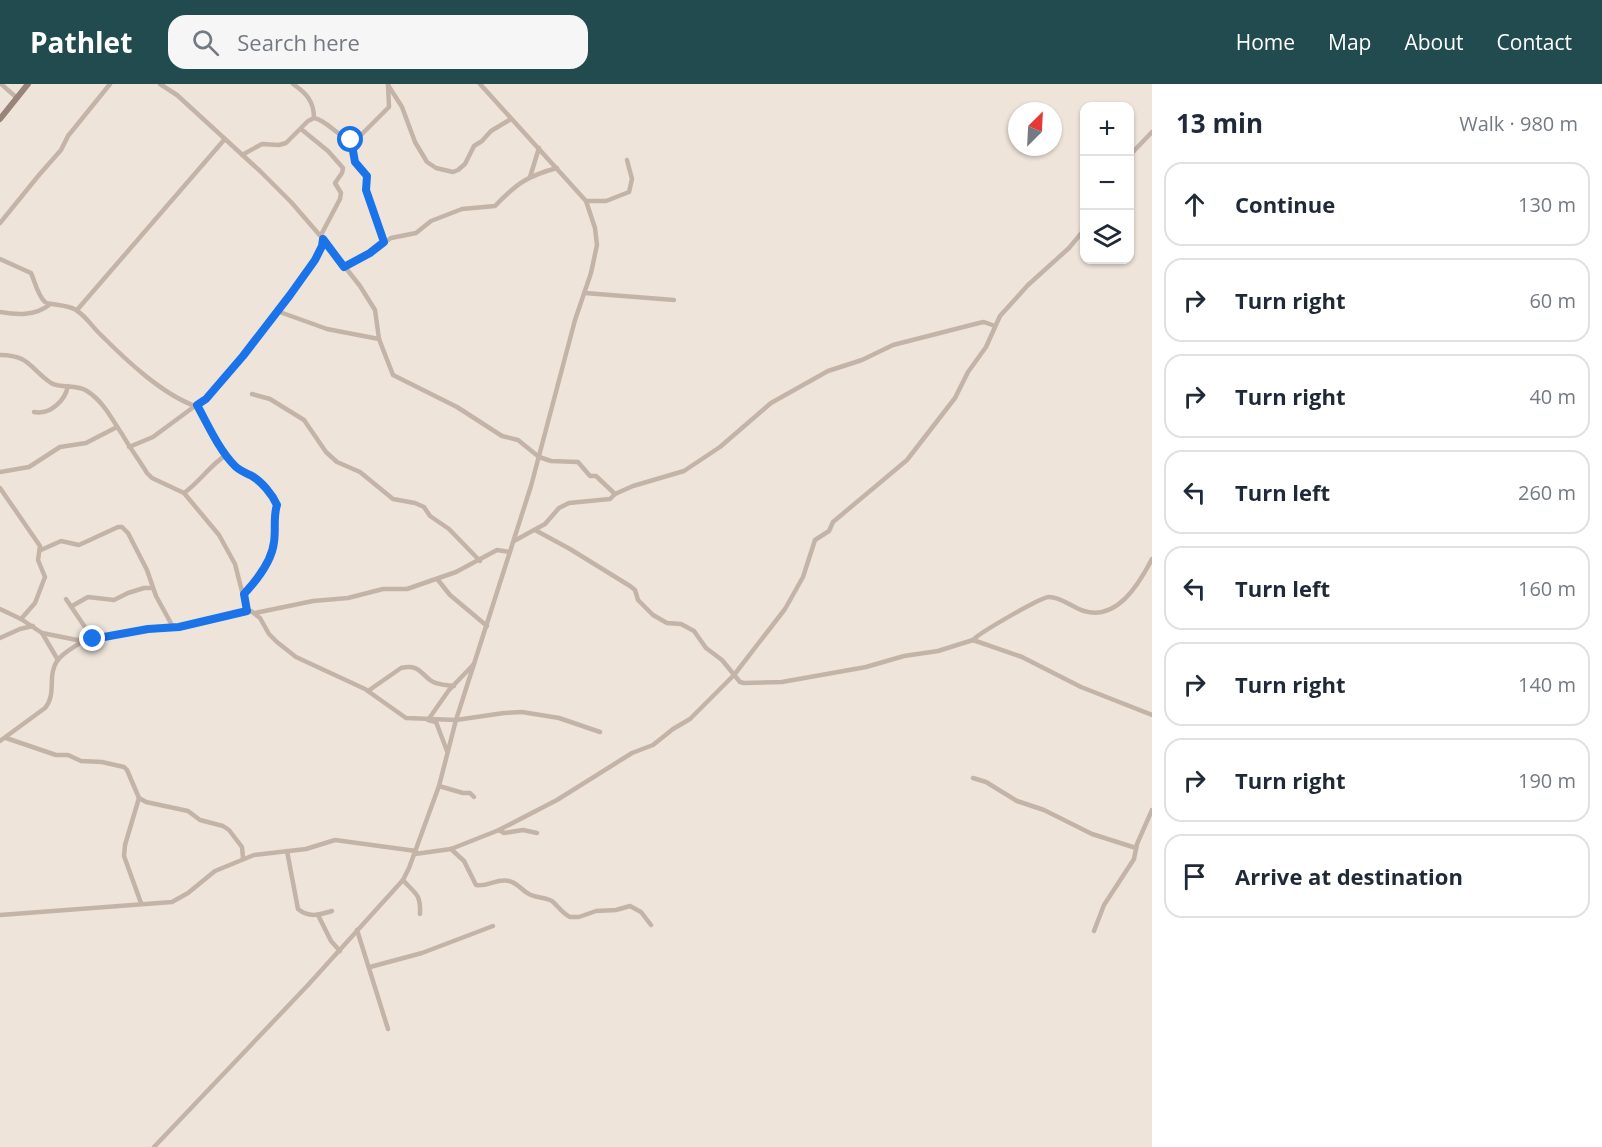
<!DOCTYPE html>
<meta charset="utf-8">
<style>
body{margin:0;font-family:"Open Sans",sans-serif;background:#f6f6f7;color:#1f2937}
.controls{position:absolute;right:18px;top:18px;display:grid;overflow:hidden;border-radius:12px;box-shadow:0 2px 4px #0004}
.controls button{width:54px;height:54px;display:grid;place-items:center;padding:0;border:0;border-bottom:2px solid #e0e1e3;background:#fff;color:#1f2937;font:30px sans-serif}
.compass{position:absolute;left:1008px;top:18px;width:54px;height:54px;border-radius:50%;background:#fff;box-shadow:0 2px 4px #0004;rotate:24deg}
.stop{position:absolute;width:18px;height:18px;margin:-14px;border:4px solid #1a73e8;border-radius:50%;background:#fff}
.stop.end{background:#1a73e8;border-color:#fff;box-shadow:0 2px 6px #0008}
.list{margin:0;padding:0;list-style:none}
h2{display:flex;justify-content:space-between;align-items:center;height:78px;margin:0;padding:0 24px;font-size:26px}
h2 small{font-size:20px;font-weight:400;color:#747a83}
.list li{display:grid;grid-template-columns:39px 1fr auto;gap:18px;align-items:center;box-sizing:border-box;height:84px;margin:0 12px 12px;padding:0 12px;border:2px solid #e0e1e3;border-radius:18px}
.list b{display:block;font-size:22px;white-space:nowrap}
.list em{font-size:20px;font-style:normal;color:#747a83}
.icon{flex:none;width:33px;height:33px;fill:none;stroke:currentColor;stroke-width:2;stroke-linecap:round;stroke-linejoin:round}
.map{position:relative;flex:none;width:1152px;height:1063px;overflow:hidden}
header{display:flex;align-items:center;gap:36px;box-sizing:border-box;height:84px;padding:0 30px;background:#214b4e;color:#fff}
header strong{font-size:28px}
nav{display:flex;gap:33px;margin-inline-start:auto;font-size:21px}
.search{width:420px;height:54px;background:#f6f6f7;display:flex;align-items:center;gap:15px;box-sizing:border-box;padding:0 21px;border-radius:18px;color:#747a83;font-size:22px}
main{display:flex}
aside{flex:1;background:#fff}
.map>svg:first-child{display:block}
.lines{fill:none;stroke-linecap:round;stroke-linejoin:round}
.minor{stroke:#c4b4a7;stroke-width:4.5}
.secondary{stroke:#988479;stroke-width:6}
.route{stroke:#1a73e8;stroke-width:8}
</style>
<header>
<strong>Pathlet</strong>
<div class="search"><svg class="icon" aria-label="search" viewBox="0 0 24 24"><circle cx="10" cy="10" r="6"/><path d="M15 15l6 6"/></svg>Search here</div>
<nav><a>Home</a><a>Map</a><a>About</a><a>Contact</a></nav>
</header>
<main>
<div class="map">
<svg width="1152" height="1063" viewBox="0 0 1152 1063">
<rect width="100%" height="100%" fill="#eee4d9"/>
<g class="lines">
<g class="minor">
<path d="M1,0L17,14"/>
<path d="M293,0C306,9 314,17 314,34"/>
<path d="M388,1L402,23L415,58L427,78L436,84L453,88L458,86L465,80L474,62L482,57L491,47L511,35"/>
<path d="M301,45L328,67L343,84L342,89L335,99L341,109L340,115L321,151"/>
<path d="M351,56L355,78L367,92L366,106L384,158"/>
<path d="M242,71L262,60L279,61L286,59L308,37L314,34C330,37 340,58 357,55L389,23L388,0"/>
<path d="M1130,71L1152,48"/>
<path d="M530,93L539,64"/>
<path d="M586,117H606L629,108L632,95L627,76"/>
<path d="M0,139L39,91L61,66L68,52L110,0"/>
<path d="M323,155L360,202L375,226L379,255"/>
<path d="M0,175L31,189C35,198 38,212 45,218C48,221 67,220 76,226C86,232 93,244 102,252C127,277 162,310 195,322L206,315L243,272L290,211L315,176L320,167L323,155L291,118L260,87L177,11L160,0"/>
<path d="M344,183L370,169L391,154L416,149L431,137L462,125L495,122C516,100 527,92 557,84"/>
<path d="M585,209L674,216"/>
<path d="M77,226L224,56"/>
<path d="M277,227L327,245L379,255L393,291L457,323L502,352L518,356L539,373L551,377L578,378L590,392H596L615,410"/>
<path d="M0,228C17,231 35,232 49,221"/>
<path d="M0,271C30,271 30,285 51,299C62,305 76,300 87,307C104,318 111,334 122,350C130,364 139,376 147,389L152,394L184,409L219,451L235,480L247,527"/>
<path d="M252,310L270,315L304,336L326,368L337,378L360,388L393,415L415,419L424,423L430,432L449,445L480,477"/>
<path d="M197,321C208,341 219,366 235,382C240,387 246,389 252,392C263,398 272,410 277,421C274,432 275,441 274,453C273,475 258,495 244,510"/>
<path d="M34,328C50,331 65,317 68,302"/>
<path d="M129,363L153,353L195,322"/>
<path d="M0,388L29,383L60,363L86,359L117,343"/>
<path d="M0,404L40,462L38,476L45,493L35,519L21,535"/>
<path d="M184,409C200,398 209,382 226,371"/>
<path d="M535,446L570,465L630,502L635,506L638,516L653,531L667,539L681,540L694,547L706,564L722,576L740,598L744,599L782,598L866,583L904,572L938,567L973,556L1022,573L1081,603L1152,631"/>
<path d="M514,457L545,440L559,424L569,419L610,415L615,410L633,402L684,387L720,363L771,319L828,287L862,276L893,261L979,239L984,238L995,242"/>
<path d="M41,466L61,457L79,461L118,443H122L128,449L147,486L156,512L173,543"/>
<path d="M438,496L450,511L487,542"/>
<path d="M66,515L93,555"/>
<path d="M72,522L88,513L114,516L128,509L144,504H153"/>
<path d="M0,525L21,535L42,549L77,556L148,545L179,543L251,527L260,534L269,550L277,558L296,573L365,605L406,634L456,636L504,629L522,628L559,634L600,648"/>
<path d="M255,529L313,517L348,514L383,505H407L456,488L497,466L510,468"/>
<path d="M42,549L58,576"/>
<path d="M0,554L20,545L33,542"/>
<path d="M973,556C979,549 1041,513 1049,513C1061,513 1072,523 1084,527C1117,537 1139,500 1152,475"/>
<path d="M368,607L401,584C417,580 420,588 430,596C436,601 447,601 454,602"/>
<path d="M6,654L56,671H68L81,677L102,678L124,683L127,686L139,714L146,718L188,727L200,736L223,742L229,746L242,763L243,774"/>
<path d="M0,657L45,624C57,610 47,592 57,577C63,568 75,563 84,556"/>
<path d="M447,667L436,638L428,636L449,606L474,580"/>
<path d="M973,694L986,698L1017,717L1044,726L1092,750L1136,764"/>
<path d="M439,702L463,709H470L474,713"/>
<path d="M139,714L125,761L124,772L141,819"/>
<path d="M499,746L504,749L523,746L537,749"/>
<path d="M451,765L464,777L476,801C488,803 497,794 509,797C518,799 521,806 529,810C536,814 544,813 552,817C558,822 562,829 570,833H579L596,827L616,826L630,822L641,828L651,841"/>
<path d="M287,767L298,825C309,834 319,831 332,827"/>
<path d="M415,770L451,765L499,746L557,716L632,669L653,661L673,645L690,635L734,591L785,525L803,493L815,456L829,447L833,438L907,376L955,314L968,288L986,263L1000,232L1028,201L1069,164L1084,146"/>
<path d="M403,796C415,810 421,809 420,830"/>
<path d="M0,831L172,818L188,809L215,787L254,771L306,765L335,756L416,767"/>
<path d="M318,831L331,857L340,867"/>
<path d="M357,846L388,945"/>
<path d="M1094,847L1104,821L1134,775L1137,760L1152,726"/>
<path d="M370,883L422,869L493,842"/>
<path d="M154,1063L308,901L403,796L409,784L439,702L456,636L531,402L575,236L591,189L597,161L595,144L586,117L480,0"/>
</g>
<path class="secondary" d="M0,35L28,0"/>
</g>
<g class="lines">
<path class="route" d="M93,555L148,545L179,543L247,527L244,510C257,496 272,477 274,458C276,445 273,433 277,421C272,410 262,398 252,392C246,389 240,387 235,382C219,366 208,341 197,321L206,315L243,272L290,211L315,176L322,162L323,155L344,183L370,169L384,158L366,106L367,92L355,78L351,56"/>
</g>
</svg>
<div class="controls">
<button>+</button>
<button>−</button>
<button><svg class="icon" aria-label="layers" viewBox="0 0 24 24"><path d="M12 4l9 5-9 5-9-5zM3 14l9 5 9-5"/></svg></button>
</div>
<svg class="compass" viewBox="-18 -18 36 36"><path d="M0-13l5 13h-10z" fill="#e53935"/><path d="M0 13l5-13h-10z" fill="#747a83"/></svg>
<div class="stop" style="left:351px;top:56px"></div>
<div class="stop end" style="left:93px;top:555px"></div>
</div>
<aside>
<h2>13 min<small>Walk · 980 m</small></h2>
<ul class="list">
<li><svg class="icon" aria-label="ahead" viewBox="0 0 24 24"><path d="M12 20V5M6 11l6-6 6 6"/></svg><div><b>Continue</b></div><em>130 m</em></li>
<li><svg class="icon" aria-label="right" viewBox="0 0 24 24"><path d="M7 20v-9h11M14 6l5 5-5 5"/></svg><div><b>Turn right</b></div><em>60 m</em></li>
<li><svg class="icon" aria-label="right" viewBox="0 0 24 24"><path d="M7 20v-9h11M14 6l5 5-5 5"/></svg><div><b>Turn right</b></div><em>40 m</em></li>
<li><svg class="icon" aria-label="left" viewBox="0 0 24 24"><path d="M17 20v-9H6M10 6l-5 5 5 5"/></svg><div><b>Turn left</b></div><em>260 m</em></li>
<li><svg class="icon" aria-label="left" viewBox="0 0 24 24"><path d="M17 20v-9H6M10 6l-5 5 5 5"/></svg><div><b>Turn left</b></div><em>160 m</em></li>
<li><svg class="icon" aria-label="right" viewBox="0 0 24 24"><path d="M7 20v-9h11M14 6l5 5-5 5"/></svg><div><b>Turn right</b></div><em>140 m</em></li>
<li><svg class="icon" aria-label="right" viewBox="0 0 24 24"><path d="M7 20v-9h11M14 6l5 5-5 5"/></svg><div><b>Turn right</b></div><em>190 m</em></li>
<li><svg class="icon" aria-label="arrive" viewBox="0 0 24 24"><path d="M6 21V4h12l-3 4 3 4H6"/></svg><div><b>Arrive at destination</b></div></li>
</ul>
</aside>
</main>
